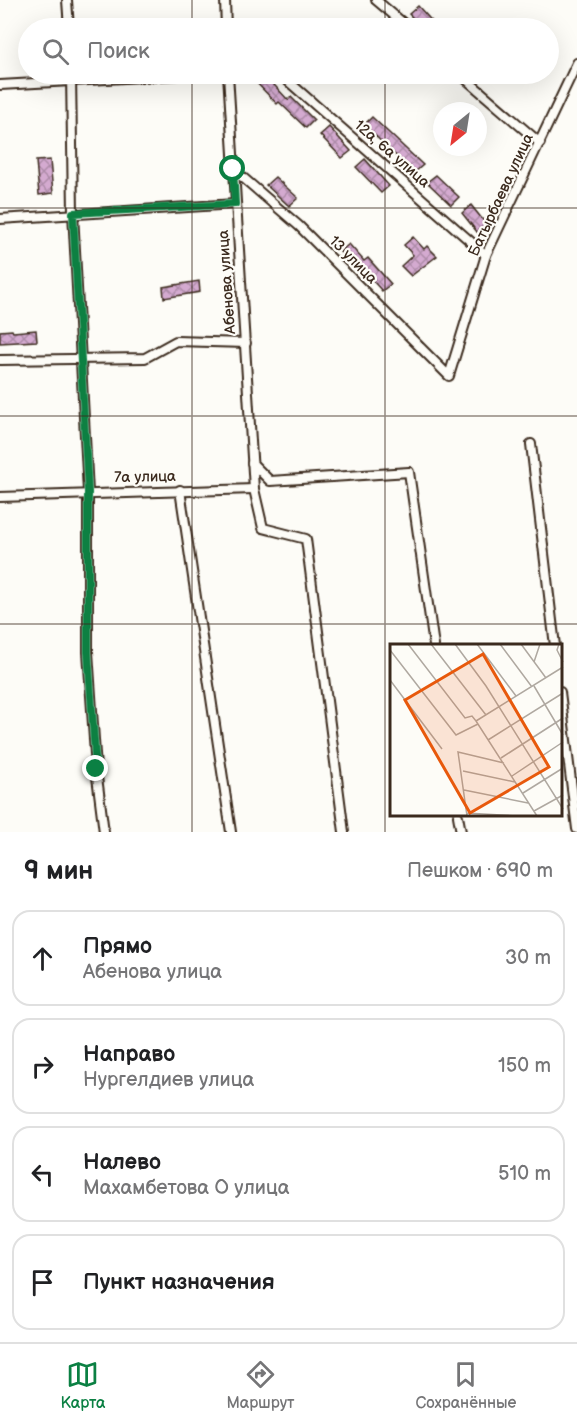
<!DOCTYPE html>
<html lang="ru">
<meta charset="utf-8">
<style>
body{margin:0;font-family:"Balsamiq Sans",sans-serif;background:#f2f2f2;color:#202124}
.compass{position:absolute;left:433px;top:102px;width:54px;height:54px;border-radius:50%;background:#fff;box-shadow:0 6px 24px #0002;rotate:210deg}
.stop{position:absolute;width:18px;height:18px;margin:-14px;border:4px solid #0b8043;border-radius:50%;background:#fff}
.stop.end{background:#0b8043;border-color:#fff;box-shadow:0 2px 6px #0008}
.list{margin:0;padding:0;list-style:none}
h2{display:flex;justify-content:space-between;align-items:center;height:78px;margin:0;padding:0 24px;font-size:26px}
h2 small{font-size:20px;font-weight:400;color:#757577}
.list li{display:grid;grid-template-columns:39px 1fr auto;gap:18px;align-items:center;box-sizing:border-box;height:96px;margin:0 12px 12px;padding:0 12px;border:2px solid #e0e0e0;border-radius:18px}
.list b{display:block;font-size:22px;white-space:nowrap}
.list p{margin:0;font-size:20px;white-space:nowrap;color:#757577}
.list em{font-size:20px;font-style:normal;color:#757577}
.icon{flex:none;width:33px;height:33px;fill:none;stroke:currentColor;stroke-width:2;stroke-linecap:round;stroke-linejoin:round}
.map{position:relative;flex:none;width:577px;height:832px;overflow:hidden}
.search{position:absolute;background:#fff;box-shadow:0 6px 24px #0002;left:18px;right:18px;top:18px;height:66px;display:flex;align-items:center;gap:15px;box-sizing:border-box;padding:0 21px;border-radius:33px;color:#757577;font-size:22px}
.sheet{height:510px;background:#fff}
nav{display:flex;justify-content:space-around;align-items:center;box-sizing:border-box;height:84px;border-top:2px solid #e0e0e0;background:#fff;font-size:16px;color:#757577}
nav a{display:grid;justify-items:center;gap:3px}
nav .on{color:#0b8043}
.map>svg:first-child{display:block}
.building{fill:url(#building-cross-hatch);stroke:#3b2a1e;stroke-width:1.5}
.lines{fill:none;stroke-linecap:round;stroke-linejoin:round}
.street-casing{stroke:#3b2a1e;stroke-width:12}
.street{stroke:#fdfcf7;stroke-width:8}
.route{stroke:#0b8043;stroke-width:8}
.grid{fill:none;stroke:#3b2a1e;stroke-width:1.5;stroke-opacity:0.55}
.labels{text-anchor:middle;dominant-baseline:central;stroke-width:4.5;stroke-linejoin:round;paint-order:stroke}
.street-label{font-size:15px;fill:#3b2a1e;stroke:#fdfcf7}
.inset-road{fill:none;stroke:#afa8a0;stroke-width:1.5}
.view{fill:#e8590c;fill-opacity:0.15;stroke:#e8590c;stroke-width:3}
.inset-edge{fill:none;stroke:#3b2a1e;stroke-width:3}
</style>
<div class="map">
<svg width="577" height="832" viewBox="0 0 577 832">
<defs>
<pattern id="building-cross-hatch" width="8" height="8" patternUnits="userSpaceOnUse" patternTransform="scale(1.5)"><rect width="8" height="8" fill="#d4aad0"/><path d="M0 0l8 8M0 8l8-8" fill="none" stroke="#ad8ba8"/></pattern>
</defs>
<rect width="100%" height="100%" fill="#fdfcf7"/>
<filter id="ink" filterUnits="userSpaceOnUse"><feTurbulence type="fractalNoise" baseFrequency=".0167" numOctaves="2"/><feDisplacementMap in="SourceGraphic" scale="12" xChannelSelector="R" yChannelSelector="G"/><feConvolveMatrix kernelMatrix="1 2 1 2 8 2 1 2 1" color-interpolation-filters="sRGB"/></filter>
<g filter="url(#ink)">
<g class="building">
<path d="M418,6L438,28H422L409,14Z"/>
<path d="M259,74H264L288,100L291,97L314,120L306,128L279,102L277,104L253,79Z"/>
<path d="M372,117L423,165L414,173L364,125Z"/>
<path d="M329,127L351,151L342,158L320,135Z"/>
<path d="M365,159L389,186L381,193L356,167Z"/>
<path d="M50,160L53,193L39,195L36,161Z"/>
<path d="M436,175L459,197L451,205L427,182Z"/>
<path d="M275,177L298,198L289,206L266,185Z"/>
<path d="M471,205L490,229L481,237L462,213Z"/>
<path d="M413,237L424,249L427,246L437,256L411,276L401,266L413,255L404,245Z"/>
<path d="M349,244L364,261L368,258L391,284L382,291L353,259L350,262L340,252Z"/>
<path d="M199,281L200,292L164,298L163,287Z"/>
<path d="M12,330L13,332L36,330L37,341L0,343V331Z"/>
</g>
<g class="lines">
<g class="street-casing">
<g id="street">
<path d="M67,0L69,28"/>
<path d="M225,0L226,28"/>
<path d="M376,0L409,28"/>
<path d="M71,74L73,213L88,492V652L96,769L104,832"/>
<path d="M228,74L254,489L263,528L306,539L344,832"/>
<path d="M280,74L486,255"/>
<path d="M460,74L540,143"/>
<path d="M0,85L196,74"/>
<path d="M233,169L299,226L449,376L486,255L577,63"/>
<path d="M0,219L235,204"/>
<path d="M0,360L145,358L176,341L246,343"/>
<path d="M531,444L555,646"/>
<path d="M252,463L270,481L409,472L434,646"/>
<path d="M180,490L231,832"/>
<path d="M0,497L254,489"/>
<path d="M560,692L577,829"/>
<path d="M458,816L461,832"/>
</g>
</g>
<use href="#street" class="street"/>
</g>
</g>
<g class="lines" filter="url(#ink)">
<path class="route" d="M96,769L88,652V492L73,213L235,204L233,169"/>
</g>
<path class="grid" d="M192,0V28M385,0V28M192,74V832M385,74V832M0,208H577M0,416H577M0,624H577"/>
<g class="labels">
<g class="street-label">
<text transform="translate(392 154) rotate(41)">12а, 6а улица</text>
<text transform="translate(501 195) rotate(-65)">Батырбаева улица</text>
<text transform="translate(353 260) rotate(45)">13 улица</text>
<text transform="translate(227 282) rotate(-94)">Абенова улица</text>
<text transform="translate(145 477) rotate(-1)">7а улица</text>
</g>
</g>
<g transform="translate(390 644)">
<rect width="172" height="172" fill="#fdfcf7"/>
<path class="inset-road" d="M18,0L75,74L82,72L86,77L147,172M41,0L96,71M65,0L96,42L173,165M87,0L126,52M110,0L142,43M131,0L156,34M169,0L167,6L173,18M0,6L66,91L88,80M144,18L150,0M0,36L52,105M144,42L173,91M86,77L173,23M98,96L173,49M111,114L173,74M73,127L125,138M122,132L173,98M74,146L138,159M133,149L173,124M144,167L173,151M76,169L127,172M77,172L68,108L114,119"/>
<path class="view" d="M93,10L159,123L80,169L15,56Z"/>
<rect width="172" height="172" class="inset-edge"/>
</g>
</svg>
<svg class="compass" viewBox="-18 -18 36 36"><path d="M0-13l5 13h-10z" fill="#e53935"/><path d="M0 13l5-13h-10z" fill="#757577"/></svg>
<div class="stop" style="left:233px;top:169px"></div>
<div class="stop end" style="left:96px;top:769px"></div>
<div class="search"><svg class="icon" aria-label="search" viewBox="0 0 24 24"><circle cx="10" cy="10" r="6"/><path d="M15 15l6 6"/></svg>Поиск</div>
</div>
<section class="sheet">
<h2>9 мин<small>Пешком · 690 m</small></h2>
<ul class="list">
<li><svg class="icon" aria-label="ahead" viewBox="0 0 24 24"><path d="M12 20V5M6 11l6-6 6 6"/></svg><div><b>Прямо</b><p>Абенова улица</p></div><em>30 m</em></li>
<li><svg class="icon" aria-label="right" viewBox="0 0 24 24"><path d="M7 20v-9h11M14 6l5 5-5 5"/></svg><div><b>Направо</b><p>Нургелдиев улица</p></div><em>150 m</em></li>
<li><svg class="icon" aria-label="left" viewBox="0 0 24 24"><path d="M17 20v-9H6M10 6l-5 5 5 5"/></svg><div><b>Налево</b><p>Махамбетова О улица</p></div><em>510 m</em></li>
<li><svg class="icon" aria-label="arrive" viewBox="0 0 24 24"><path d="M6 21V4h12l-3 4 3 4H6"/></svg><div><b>Пункт назначения</b></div></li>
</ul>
</section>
<nav>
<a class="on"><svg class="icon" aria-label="map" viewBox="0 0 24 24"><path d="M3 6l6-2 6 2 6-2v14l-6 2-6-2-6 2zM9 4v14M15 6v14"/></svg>Карта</a>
<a><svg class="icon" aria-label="directions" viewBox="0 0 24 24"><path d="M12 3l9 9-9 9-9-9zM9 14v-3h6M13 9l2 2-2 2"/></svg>Маршрут</a>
<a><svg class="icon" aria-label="saved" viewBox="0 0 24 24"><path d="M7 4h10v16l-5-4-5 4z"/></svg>Сохранённые</a>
</nav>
